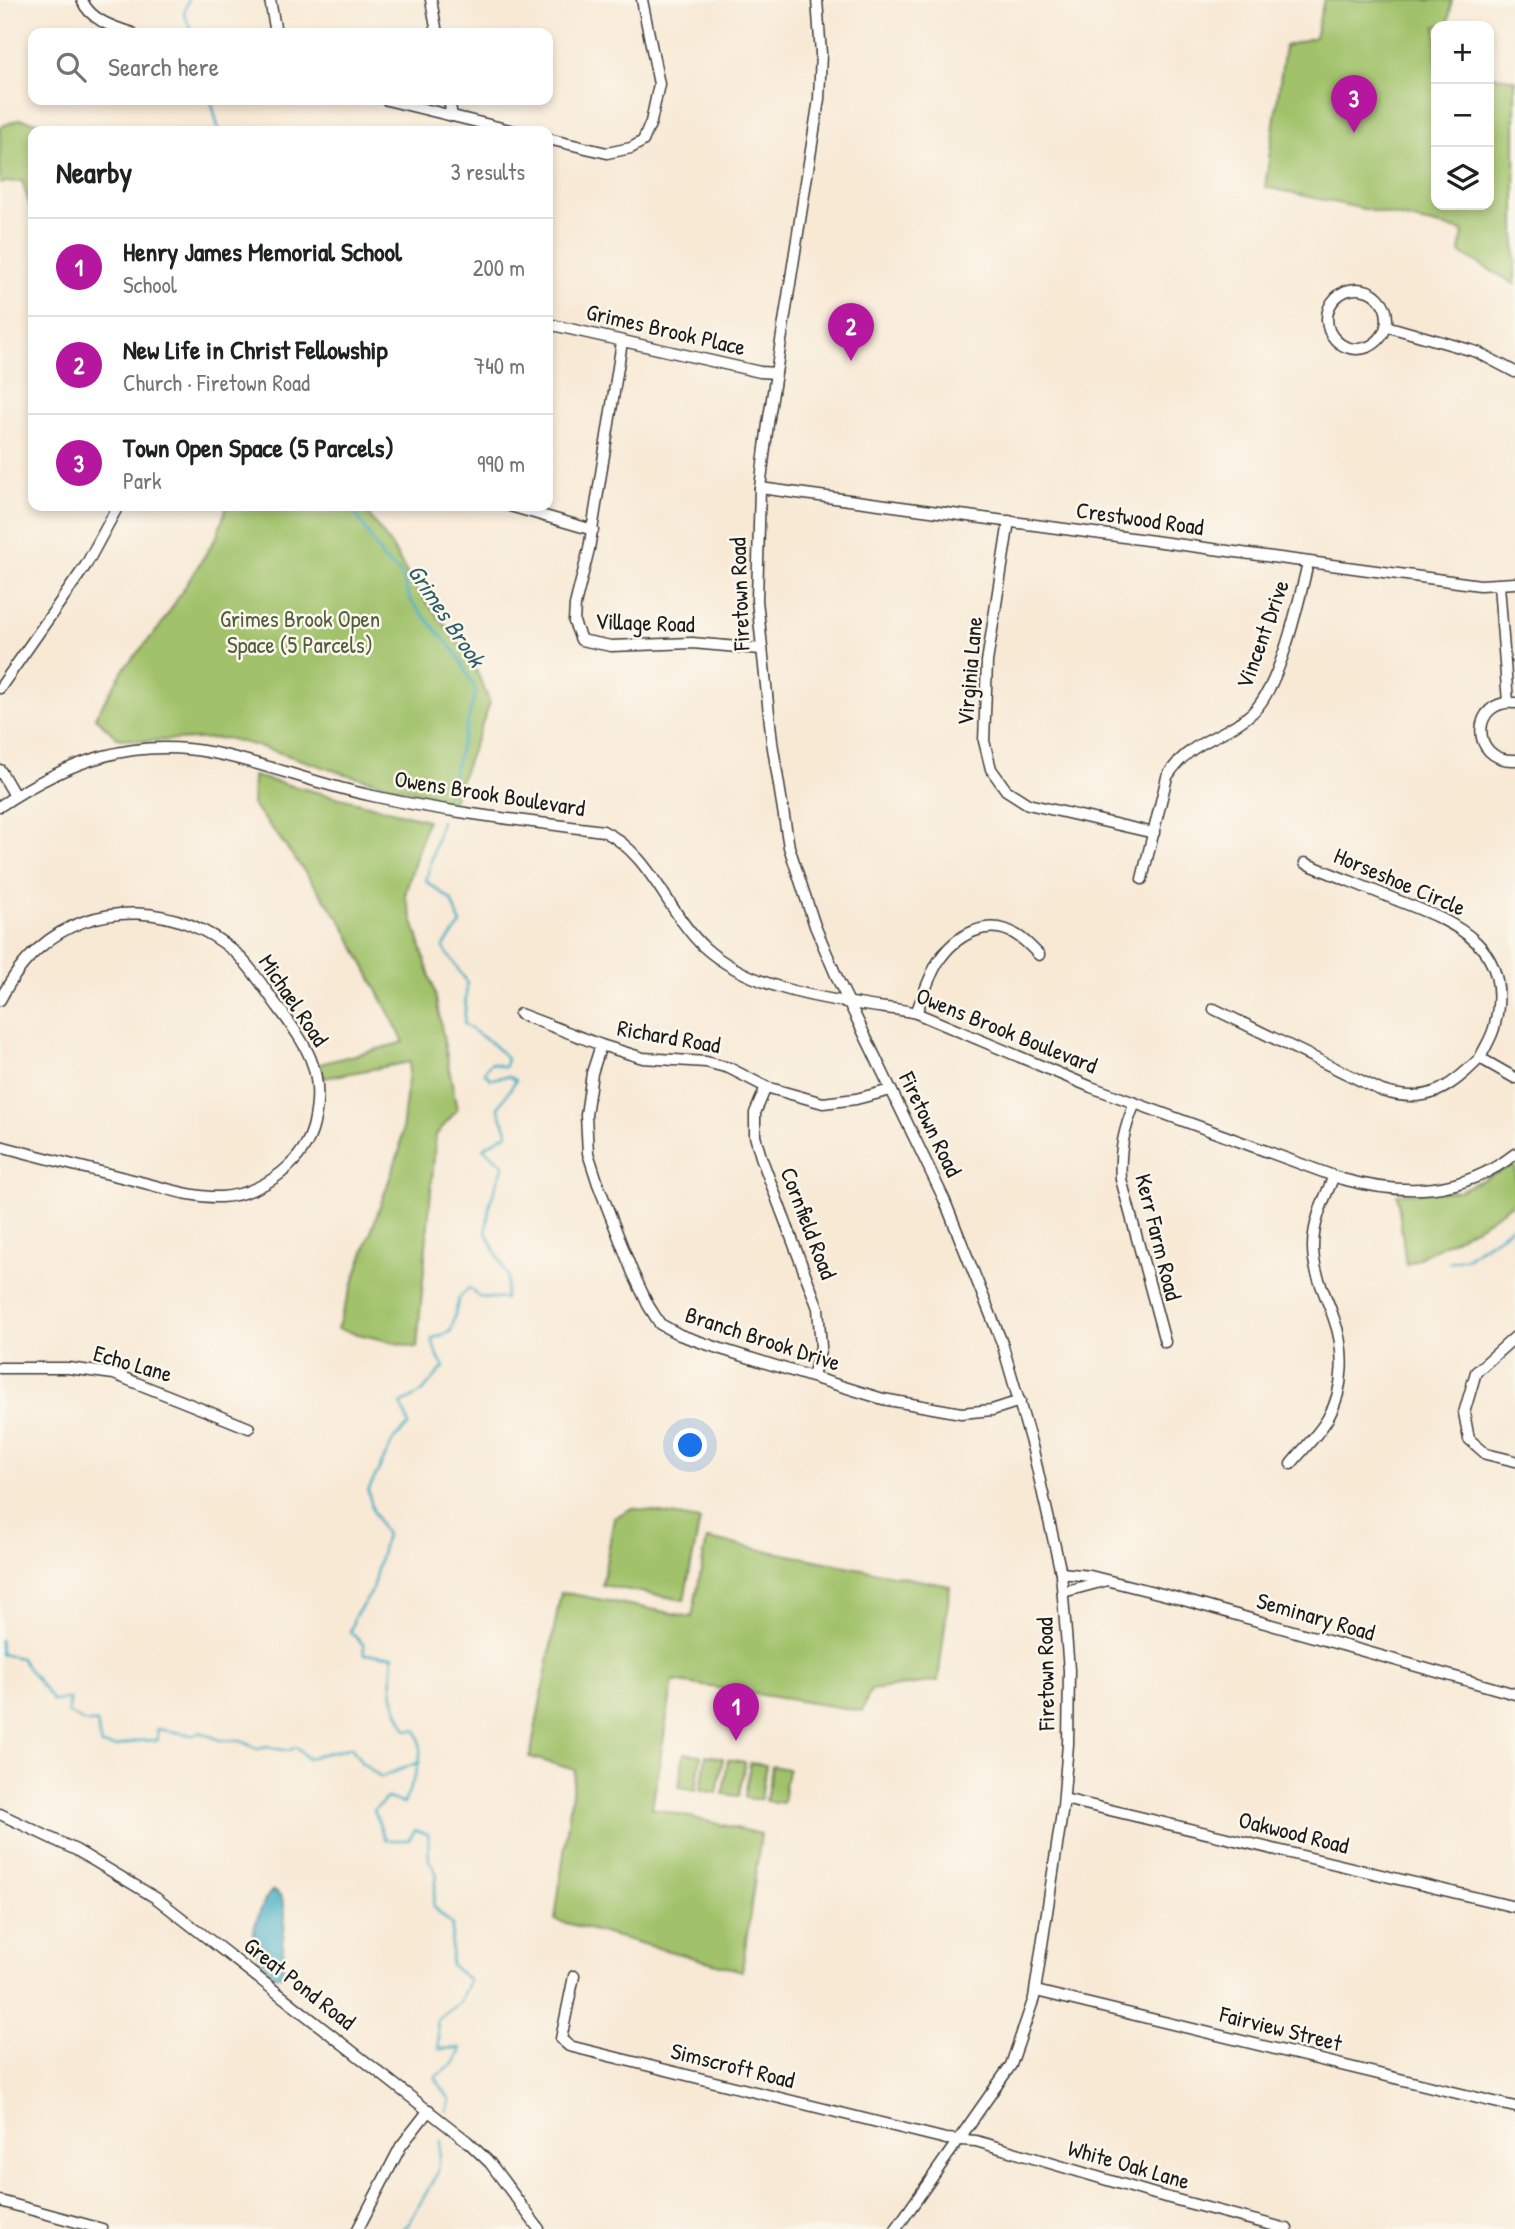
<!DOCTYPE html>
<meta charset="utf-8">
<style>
body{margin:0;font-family:"Patrick Hand",sans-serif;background:#f6f6f6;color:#202124}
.controls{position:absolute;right:21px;top:21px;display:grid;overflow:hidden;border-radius:14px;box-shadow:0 4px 10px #0003}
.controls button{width:63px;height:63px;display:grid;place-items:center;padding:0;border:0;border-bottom:2px solid #e0e0e0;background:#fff;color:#202124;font:35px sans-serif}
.you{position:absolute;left:691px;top:1446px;width:24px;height:24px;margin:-18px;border:5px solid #fff;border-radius:50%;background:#1a73e8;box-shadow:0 0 0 10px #1a73e833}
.badge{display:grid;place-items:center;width:46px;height:46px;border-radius:50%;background:#b5179e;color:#fff;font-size:23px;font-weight:700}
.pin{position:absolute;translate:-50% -58px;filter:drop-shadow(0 2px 4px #0008)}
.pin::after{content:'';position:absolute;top:37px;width:24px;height:21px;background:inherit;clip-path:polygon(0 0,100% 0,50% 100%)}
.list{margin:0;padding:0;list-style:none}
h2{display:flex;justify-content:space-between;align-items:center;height:91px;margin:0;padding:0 28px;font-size:30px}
h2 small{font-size:23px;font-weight:400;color:#757577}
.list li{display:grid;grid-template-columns:46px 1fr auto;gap:21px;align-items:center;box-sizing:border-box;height:98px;padding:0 28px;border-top:2px solid #e0e0e0}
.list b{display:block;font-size:26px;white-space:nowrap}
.list p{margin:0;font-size:23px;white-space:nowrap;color:#757577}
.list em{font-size:23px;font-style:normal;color:#757577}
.icon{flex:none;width:38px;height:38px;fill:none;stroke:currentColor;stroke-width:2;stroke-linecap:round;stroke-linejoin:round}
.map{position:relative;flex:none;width:1515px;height:2229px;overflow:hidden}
.search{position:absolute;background:#fff;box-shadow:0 4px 10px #0003;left:28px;top:28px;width:525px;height:77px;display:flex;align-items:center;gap:18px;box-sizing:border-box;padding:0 24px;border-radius:14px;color:#757577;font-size:26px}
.panel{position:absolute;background:#fff;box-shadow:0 4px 10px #0003;left:28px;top:126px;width:525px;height:385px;border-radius:14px}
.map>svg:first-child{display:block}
.green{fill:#a1c26b;stroke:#5e6f44;stroke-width:2}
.water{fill:#45aec5;stroke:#306570;stroke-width:2}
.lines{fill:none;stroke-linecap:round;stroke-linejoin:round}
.stream{stroke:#45aec5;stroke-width:2.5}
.minor-casing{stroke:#3d3b38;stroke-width:13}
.minor{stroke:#fff;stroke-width:10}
.labels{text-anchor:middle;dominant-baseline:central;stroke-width:5;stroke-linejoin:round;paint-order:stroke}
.street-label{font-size:23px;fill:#1c1c1c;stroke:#fbf7ec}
.park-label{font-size:23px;fill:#515e3c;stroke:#fbf7ec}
.water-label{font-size:24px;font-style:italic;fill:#2e5e68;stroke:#fbf7ec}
</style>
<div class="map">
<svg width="1515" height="2229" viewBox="0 0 1515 2229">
<rect width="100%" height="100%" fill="#fbf7ec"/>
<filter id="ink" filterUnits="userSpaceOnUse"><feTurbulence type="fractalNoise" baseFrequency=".0143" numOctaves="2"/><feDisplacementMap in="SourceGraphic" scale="14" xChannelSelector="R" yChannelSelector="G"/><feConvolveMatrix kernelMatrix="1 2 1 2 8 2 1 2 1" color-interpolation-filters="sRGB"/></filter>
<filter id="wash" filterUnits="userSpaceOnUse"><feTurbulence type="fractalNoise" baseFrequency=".00686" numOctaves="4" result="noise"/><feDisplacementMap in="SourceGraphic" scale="28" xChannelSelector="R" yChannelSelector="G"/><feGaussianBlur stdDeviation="1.57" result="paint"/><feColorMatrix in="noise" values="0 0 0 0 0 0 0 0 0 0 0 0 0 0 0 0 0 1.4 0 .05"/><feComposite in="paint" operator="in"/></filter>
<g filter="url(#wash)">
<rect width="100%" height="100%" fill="#f8e9d5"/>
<g class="green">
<path d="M1324,0H1452L1448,26H1436V205H1489V75L1515,80V284L1460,253L1463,231L1265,187L1285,46L1315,37Z"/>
<path d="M20,119L83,131H33V216L22,181L0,183V127Z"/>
<path d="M227,506H362L391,545L416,589L458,641L477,672L490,703L452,803L419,792L345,774L268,749L226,738L143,741L117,738L95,717L125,667L159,628L217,536Z"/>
<path d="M253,776L427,820L405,895L435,993L457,1110L436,1135L417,1348L337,1329L400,1149L410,1062L324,1078L320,1064L404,1042L343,924L275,832L252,805Z"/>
<path d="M1515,1164V1202L1481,1225L1406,1265L1397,1194L1459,1191Z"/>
<path d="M632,1508L700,1520L684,1600L602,1585L614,1518Z"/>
<path d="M707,1539L950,1586L938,1681L871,1690L862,1711L673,1681L652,1808L761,1834L742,1971L555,1920L575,1770L530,1757L561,1592L692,1617Z"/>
<path d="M684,1753L701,1755L696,1790L679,1787Z"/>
<path d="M706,1755L723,1758L717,1793L701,1790Z"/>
<path d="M728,1759L745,1762L739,1796L723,1794Z"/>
<path d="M750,1763L766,1765L761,1800L745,1798Z"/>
<path d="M772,1766L788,1769L783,1803L766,1801Z"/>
</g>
<path class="water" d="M273,1890C291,1898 284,1926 283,1942C283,1954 285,1965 281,1976L273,1975C252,1949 247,1941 261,1909C265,1901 266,1895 273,1890Z"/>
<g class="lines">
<g class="stream">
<path d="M188,0L184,14L193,33"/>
<path d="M211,100L219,131"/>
<path d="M351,506L384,560L401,573L410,600L456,653L476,691L447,796"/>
<path d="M441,821L426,881L451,900L461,924L443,947L467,982L464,1024L491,1043L507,1058L505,1067L491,1063L484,1072L491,1079L508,1076L516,1080L498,1108L508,1133L483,1148L504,1165L490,1202L486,1232L508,1277L505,1299L479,1297L469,1288L459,1298L451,1331L432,1339L437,1356L444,1367L421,1393L401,1404L409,1425L394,1439L368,1491L373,1511L386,1535L371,1593L355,1616L350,1632L363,1644L364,1654L393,1656C390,1690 391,1700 407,1730H416C428,1753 413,1780 404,1803L387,1798L374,1810L385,1840H409L415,1830L428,1834L429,1860L437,1874L433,1906L452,1925L451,1965L469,1980L460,2002L437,2020L439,2049L461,2048L454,2064L435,2077L450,2100L447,2111"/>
<path d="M1449,1262L1466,1258L1515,1225"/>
<path d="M0,1640L1,1654L21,1658C30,1674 43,1685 53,1701L70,1699L68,1713L85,1722L97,1723L101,1745L115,1747L136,1741L158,1740L157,1729L193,1735L200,1732L220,1740L241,1741L258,1749L267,1747L288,1751L296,1747L308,1759C325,1751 335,1753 351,1747L362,1763L381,1777L420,1762"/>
<path d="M402,2229L408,2225L438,2172L441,2141"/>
</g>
</g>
</g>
<g filter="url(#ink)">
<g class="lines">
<g class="minor-casing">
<g id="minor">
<path d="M82,0C90,20 113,27 132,33"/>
<path d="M270,0L276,33"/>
<path d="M431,0L437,33"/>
<path d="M817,0L821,54L819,99L768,424L760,488L757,600L772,742L789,847L815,926L838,980L944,1199L1002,1343L1032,1446L1061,1573L1069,1670L1068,1744L1063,1806L1034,1998L1011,2065L896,2229"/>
<path d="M387,100L514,131"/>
<path d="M449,100L452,116"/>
<path d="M548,139L607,153L631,148L643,141L651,122L659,84L642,0"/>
<circle cx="1357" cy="319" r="30"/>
<path d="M548,324L760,372L776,373"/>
<path d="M1386,326L1477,352L1515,372"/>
<path d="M622,342L589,549L575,605L574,622L581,640L611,646L692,643L761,649"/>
<path d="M760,488L1480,585L1515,583"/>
<path d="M510,506L593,530"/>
<path d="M1009,521L987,662L984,741L991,769L1006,790L1028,804L1154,833"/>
<path d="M1499,585L1508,702"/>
<path d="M0,688L86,565L118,506"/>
<path d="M1515,703C1471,698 1469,762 1515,760"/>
<path d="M0,770L15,796"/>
<path d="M0,806C68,761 132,737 214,753C268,764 319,785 373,796C449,813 526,821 603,831C651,854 667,912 704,947C745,984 806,996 858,1004C878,1008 897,1008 916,1013L1091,1087L1342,1179C1405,1196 1462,1195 1515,1154"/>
<path d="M1305,863C1336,876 1368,888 1399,901C1459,924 1513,947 1495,1024C1493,1036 1485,1047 1480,1058L1515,1078"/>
<path d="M1142,879L1167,777C1190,739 1223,739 1252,713C1280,688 1299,600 1308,563"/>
<path d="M0,1000C10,981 22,963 38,949C94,898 181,904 236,953C251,967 263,986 275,1003C303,1041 325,1067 315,1118C312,1138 303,1153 288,1167C271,1183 245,1196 221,1197C193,1198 161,1187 133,1180C89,1169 44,1158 0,1146"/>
<path d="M1214,1009L1382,1091C1427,1105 1449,1089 1480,1058"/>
<path d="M916,1013C923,996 929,977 938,962C955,935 989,916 1018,936C1026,941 1032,948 1039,955"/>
<path d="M520,1014L601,1045L643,1058L706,1062L729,1068L766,1087L823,1103L856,1099L891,1090"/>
<path d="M601,1045L592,1073L586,1115L588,1153L598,1184L632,1271L648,1305L660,1324L680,1335L721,1349L883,1399L961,1413L992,1410L1020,1401"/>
<path d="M766,1087L755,1113V1136L761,1157L818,1308L821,1347L813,1376"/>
<path d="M1135,1103C1124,1129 1119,1151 1121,1179L1165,1342"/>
<path d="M1515,1337L1476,1372L1464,1413L1469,1439L1486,1454L1515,1461"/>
<path d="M0,1368H68L114,1374L249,1428"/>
<path d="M1291,1464C1303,1449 1319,1434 1328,1418C1345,1389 1345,1349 1334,1319C1326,1294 1313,1274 1313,1247C1313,1222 1324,1199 1334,1176"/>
<path d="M1061,1573L1090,1576L1166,1595L1515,1694"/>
<path d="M1063,1592L1104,1581"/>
<path d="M1064,1799L1515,1907"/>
<path d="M0,1814L76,1850L156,1898L467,2141L490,2163L539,2229"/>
<path d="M574,1976L561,2039L569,2046L946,2139L976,2141L1158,2195L1287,2229"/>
<path d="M1036,1991L1515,2107"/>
<path d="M0,2201L102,2229"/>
<path d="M358,2229L401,2146L429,2110"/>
</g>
</g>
<use href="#minor" class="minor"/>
</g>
</g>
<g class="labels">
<g class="street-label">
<text transform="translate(666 329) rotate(13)">Grimes Brook Place</text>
<text transform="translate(1140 518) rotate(8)">Crestwood Road</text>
<text transform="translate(739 594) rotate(-92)">Firetown Road</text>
<text transform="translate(645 622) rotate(2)">Village Road</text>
<text transform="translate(1262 634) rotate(-70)">Vincent Drive</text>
<text transform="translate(969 671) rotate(-85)">Virginia Lane</text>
<text transform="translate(490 793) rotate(9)">Owens Brook Boulevard</text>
<text transform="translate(1400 881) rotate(23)">Horseshoe Circle</text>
<text transform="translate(294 1000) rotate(56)">Michael Road</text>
<text transform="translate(1007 1030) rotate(22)">Owens Brook Boulevard</text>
<text transform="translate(669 1036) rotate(10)">Richard Road</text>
<text transform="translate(931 1124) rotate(64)">Firetown Road</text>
<text transform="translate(809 1223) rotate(69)">Cornfield Road</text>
<text transform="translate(1159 1237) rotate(76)">Kerr Farm Road</text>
<text transform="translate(763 1338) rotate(18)">Branch Brook Drive</text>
<text transform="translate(133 1363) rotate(16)">Echo Lane</text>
<text transform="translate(1316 1616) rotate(16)">Seminary Road</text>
<text transform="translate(1045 1674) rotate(-91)">Firetown Road</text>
<text transform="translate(1294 1832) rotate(14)">Oakwood Road</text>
<text transform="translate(300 1983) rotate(38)">Great Pond Road</text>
<text transform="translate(1281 2028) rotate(14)">Fairview Street</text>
<text transform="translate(733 2065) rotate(14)">Simscroft Road</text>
<text transform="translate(1129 2164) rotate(16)">White Oak Lane</text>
</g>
<g class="park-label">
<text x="300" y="618">Grimes Brook Open<tspan x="300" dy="26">Space (5 Parcels)</tspan></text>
</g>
<g class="water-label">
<text transform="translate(447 615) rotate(56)">Grimes Brook</text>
</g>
</g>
</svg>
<div class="controls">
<button>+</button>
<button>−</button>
<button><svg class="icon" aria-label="layers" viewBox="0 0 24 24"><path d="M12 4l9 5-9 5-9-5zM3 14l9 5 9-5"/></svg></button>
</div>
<div class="you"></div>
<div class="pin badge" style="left:736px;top:1741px">1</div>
<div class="pin badge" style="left:851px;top:361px">2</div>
<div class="pin badge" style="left:1354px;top:133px">3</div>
<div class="search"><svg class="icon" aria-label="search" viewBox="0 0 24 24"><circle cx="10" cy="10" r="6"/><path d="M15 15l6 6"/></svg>Search here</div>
<section class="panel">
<h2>Nearby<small>3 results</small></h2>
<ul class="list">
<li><span class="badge">1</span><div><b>Henry James Memorial School</b><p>School</p></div><em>200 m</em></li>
<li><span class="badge">2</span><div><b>New Life in Christ Fellowship</b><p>Church · Firetown Road</p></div><em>740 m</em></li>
<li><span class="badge">3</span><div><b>Town Open Space (5 Parcels)</b><p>Park</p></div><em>990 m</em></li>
</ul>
</section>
</div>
